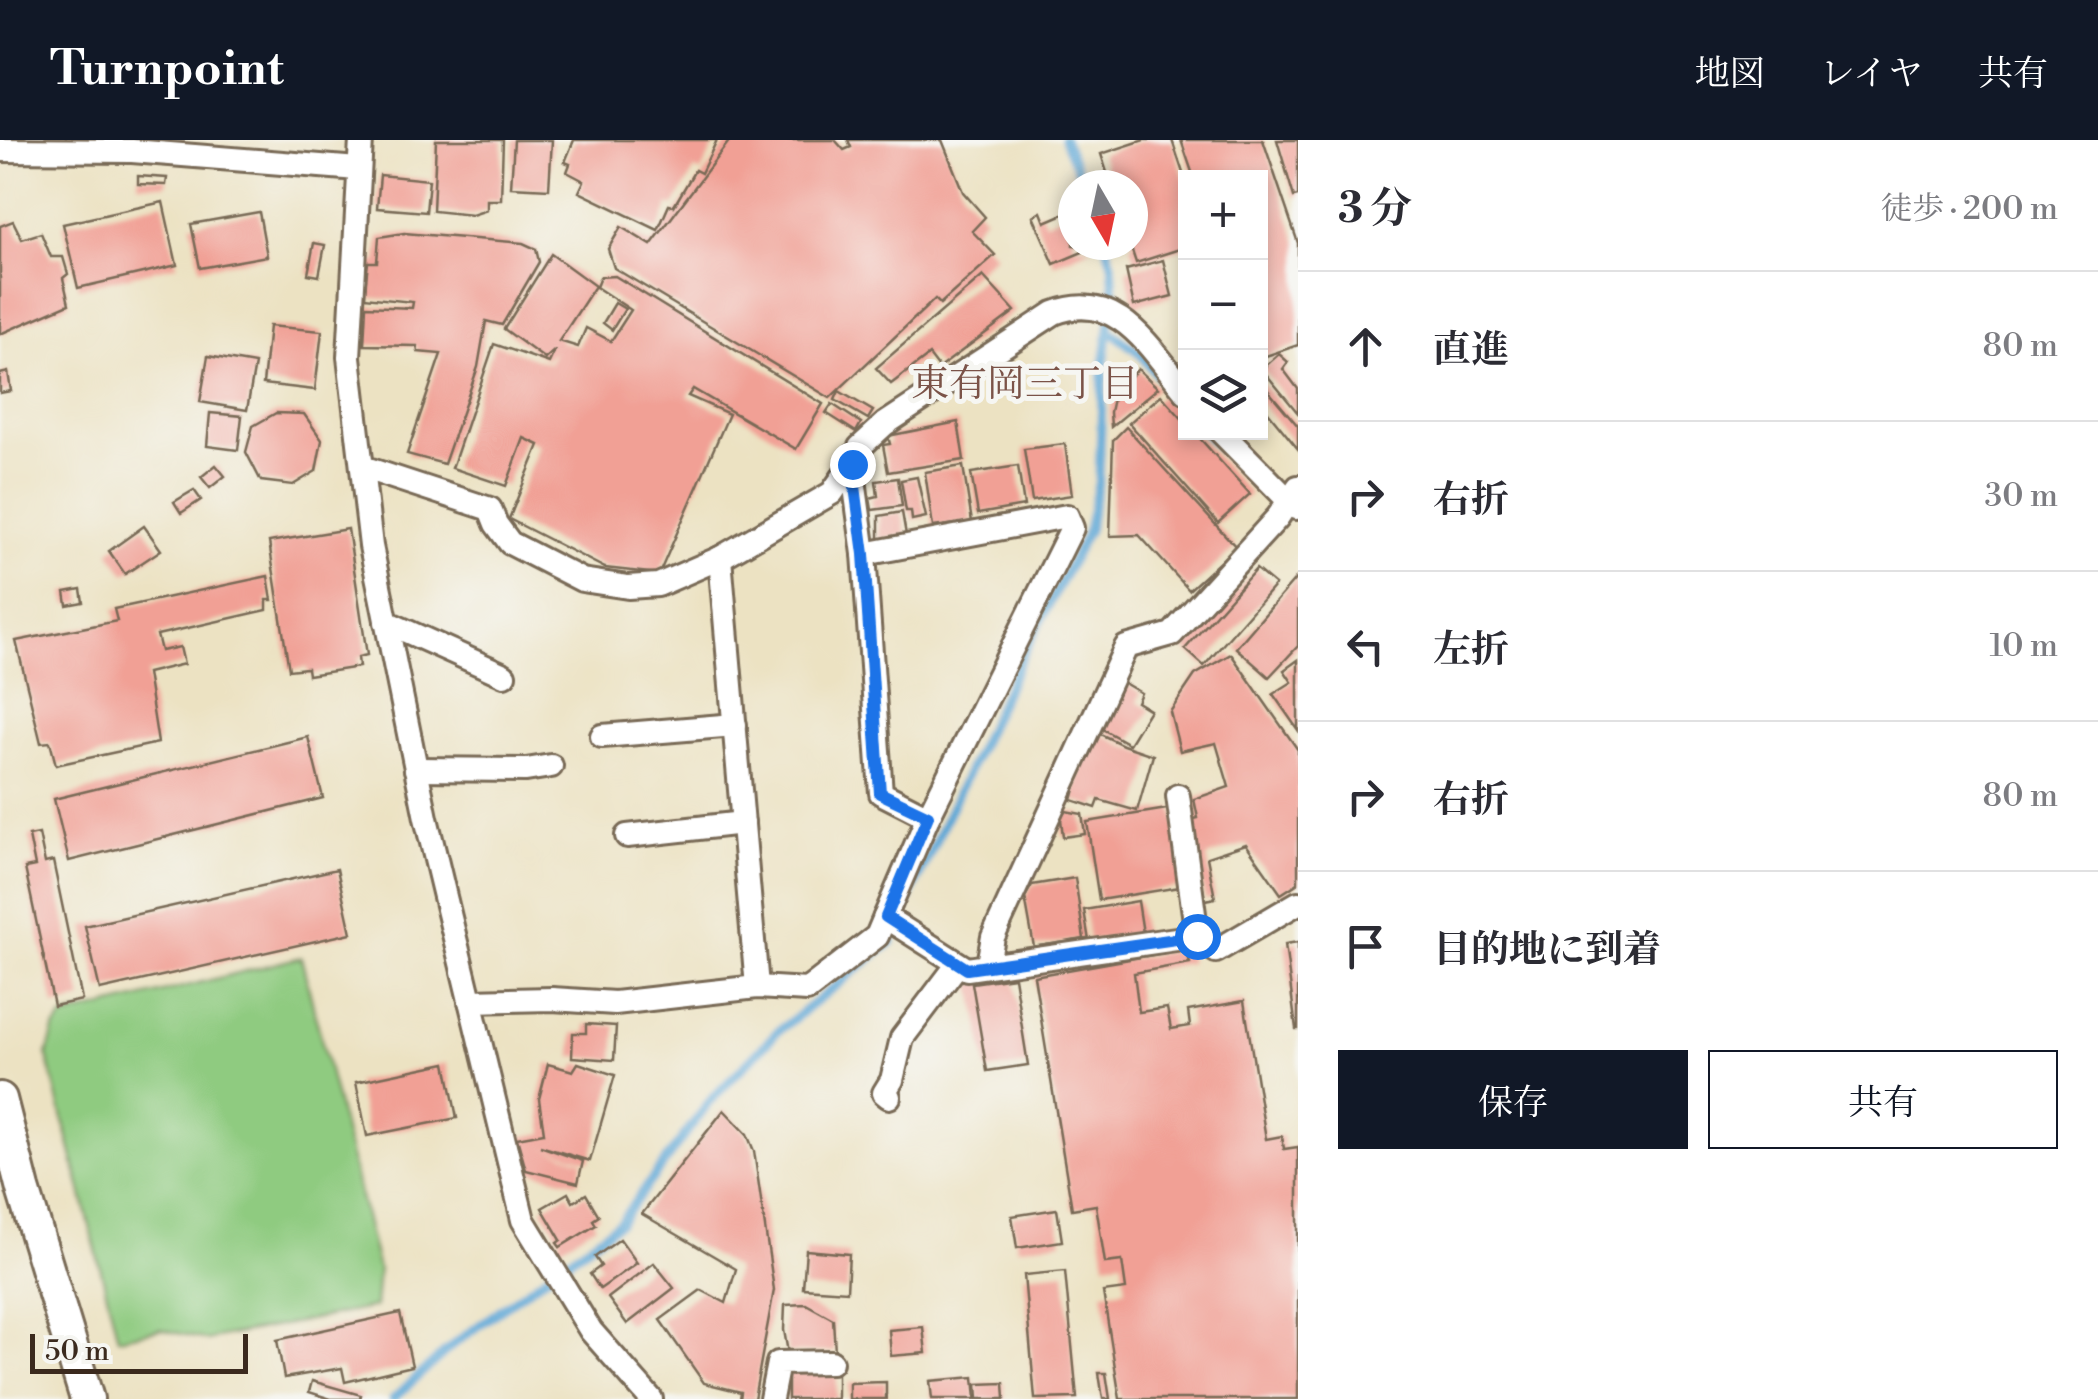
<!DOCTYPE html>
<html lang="ja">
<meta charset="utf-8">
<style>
body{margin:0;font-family:"Libre Bodoni","Noto Serif JP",serif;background:#f7f7f7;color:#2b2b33}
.controls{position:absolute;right:30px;top:30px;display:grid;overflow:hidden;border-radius:0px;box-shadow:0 5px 15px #0003}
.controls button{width:90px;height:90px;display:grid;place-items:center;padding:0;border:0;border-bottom:2px solid #e1e1e2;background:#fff;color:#2b2b33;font:50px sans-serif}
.compass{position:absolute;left:1058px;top:30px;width:90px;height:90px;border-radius:50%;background:#fff;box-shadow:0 5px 15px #0003;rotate:171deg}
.scale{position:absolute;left:30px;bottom:25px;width:218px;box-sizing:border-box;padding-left:10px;border:5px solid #3b2a1e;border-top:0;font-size:28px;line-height:35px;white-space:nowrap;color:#3b2a1e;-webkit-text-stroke:8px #f6f6f2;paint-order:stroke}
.stop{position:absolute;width:30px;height:30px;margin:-22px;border:8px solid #1a73e8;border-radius:50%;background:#fff}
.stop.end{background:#1a73e8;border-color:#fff;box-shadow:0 2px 10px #0008}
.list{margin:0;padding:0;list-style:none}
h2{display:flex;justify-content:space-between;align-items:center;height:130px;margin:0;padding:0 40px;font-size:42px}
h2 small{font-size:32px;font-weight:400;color:#7c7c81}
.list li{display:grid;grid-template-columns:65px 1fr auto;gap:30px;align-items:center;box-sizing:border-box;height:150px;padding:0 40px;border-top:2px solid #e1e1e2}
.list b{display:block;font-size:38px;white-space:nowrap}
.list em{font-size:32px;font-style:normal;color:#7c7c81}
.actions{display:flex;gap:20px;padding:30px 40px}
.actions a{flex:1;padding:22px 0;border:2px solid #111827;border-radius:0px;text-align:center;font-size:35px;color:#111827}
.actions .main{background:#111827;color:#fff}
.icon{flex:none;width:55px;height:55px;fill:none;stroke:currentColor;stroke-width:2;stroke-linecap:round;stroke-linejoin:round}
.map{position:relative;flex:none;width:1298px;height:1259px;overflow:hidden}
header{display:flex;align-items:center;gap:60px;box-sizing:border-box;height:140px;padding:0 50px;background:#111827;color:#fff}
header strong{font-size:48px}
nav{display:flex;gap:55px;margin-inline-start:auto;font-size:35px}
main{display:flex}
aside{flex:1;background:#fff}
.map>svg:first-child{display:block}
.green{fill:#8fcb80;stroke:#657a4f;stroke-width:2.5}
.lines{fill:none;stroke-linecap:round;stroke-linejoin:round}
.stream{stroke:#5fa7d6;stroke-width:9}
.building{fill:#f1a095}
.street-casing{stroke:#796a57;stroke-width:28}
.secondary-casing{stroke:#796a57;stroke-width:38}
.street{stroke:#fff;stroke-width:22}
.secondary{stroke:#fff;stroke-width:32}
.route{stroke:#1a73e8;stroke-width:12}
.labels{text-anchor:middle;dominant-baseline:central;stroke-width:10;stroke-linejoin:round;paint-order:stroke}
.neighbourhood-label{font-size:38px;fill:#7b5348;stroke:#f6f6f2}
</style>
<header>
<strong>Turnpoint</strong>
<nav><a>地図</a><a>レイヤ</a><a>共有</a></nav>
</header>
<main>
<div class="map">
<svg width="1298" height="1259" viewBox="0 0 1298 1259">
<rect width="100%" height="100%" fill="#f6f6f2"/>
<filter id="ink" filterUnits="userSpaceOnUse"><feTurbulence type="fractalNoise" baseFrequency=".01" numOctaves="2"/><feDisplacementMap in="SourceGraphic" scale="20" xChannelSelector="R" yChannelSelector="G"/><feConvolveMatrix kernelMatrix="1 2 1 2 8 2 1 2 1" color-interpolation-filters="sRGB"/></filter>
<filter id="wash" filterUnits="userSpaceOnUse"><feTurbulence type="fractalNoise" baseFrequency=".0048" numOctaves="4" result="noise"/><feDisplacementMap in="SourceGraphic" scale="40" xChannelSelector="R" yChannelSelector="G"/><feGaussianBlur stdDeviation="2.25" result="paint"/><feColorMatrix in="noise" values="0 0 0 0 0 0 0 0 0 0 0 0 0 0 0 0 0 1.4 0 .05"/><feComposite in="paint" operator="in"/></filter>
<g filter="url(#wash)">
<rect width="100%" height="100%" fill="#ece2c2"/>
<path class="green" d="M301,817L378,1129L375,1167L206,1200L161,1189L118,1198L47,915L54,890L64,877Z"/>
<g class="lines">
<g class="stream">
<path d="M1064,0L1084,45"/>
<path d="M1109,190L1139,213L1186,271"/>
<path d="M1205,292L1265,352"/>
<path d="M903,771L1019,522L1088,390L1099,339L1103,230L1114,153L1112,123L1106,105"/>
<path d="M393,1259L455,1203L620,1082L710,961L777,892L892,802"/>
</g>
</g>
<g id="blocks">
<g class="building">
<path d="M436,0H503L501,60H487V70L472,75L433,71Z"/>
<path d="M514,0H552L549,49L511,47Z"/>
<path d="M574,0H717L701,33L695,30L674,66L669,65L658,90L579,52L584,41L567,32L570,24L565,22Z"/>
<path d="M730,0H835L844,10L851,7L848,0H942L963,52L985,77L972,91L995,115L940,164L935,159L830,258L614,128L608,109L621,87L651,105Z"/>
<path d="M1144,0H1172L1186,42V107L1136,123L1130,105H1133V45H1111L1101,14Z"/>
<path d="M1181,0H1263L1298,103V205L1260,218V38H1194Z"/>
<path d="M1277,0H1298V56L1294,57Z"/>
<path d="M380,35L429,40L426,72L377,68Z"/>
<path d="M138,36L167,38L166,45L138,44Z"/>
<path d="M163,62L177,125L78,148L63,84Z"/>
<path d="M1073,70V105L1092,108L1054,124L1033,76L1041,72L1045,82Z"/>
<path d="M259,72L267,116L200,128L191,84Z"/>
<path d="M13,81L22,99L41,93L51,117H63L68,134L63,138L69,164L0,194V86Z"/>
<path d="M404,93L523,103L536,109L539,122L502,185L486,181L478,227L444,324L407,314L441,214L418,212L417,206L364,205L366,166L412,168L413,162L364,157L368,122H377L379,97Z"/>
<path d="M314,103L325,105L319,136L308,134Z"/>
<path d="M551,114L595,146L559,201L578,207L586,188L611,201L631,170L596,147L600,137L615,136L823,264L796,309L693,249L688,256L729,274L659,434L605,428L509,379L539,305L524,298L506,346L452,328L494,204L549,223L555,210L545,219L504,189Z"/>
<path d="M1163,120L1172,156L1134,166L1126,130Z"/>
<path d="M983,136L1015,171L939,228L929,215L891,244L876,228Z"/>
<path d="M615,163L625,169L612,190L603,183Z"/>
<path d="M269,186L322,191L315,250L263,244Z"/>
<path d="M1279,214L1288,222L1283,229L1298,249V273L1262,229Z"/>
<path d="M208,216L255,224L247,270L200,262Z"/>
<path d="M1138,229L1158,248L1111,287L1110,272L1114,254Z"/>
<path d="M8,232L11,251L0,253V234Z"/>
<path d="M1260,241L1298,286V309L1260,262Z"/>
<path d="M839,251L873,271L868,279L835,260Z"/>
<path d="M1161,255L1186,283V292H1194L1250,354L1218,383L1129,283Z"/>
<path d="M832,264L861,283L856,292L826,273Z"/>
<path d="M210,273L242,276L238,310L207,306Z"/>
<path d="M276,273L304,274L322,300L316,331L293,345L261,341L246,312L253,286Z"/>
<path d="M958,282L964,320L888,332L883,305L890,304L888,296Z"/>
<path d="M1126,287L1236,407L1189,450L1139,395L1110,396L1113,300Z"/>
<path d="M1065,304L1072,355L1032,361L1024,309Z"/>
<path d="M216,325L225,336L210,348L201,337Z"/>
<path d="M963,326L972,382L933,387L925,332Z"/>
<path d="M1018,326L1024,366L978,374L971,333Z"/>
<path d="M917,337L926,377L912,380L911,371H906L901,340Z"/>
<path d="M898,338L902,366L872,370L870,358L878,356L876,341Z"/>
<path d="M194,350L201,360L181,373L174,362Z"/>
<path d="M902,372L906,395L879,399V376Z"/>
<path d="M144,386L161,410L125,434L109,411Z"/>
<path d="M348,389L367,515L358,517L359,527L308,535L307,528L289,530L269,402Z"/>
<path d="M1256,429L1275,445L1204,526L1185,509Z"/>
<path d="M268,436L272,460H267V470L157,495L161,511L180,507L184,524L147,533L158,603L56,625L50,602L41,603L16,501L117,481L114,469Z"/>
<path d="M1298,436V506L1269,537L1236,508Z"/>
<path d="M81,449L83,462L67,465L65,452Z"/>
<path d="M1231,514L1298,610V743L1281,754L1246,704L1207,717L1215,758L1205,760L1190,680L1198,678L1194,659L1229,647L1216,603L1180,611L1170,572L1195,535Z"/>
<path d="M1298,520V590L1273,554L1292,542L1284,530Z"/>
<path d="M1119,540L1141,553L1137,562L1150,570L1129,604L1097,586Z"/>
<path d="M1096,592L1123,605L1153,615L1137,671L1099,660L1096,668L1072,660L1083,621Z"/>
<path d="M308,597L323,658L69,721L54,659Z"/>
<path d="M1173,668L1186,746L1099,760L1087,682Z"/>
<path d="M1060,670L1082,674L1085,694L1063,697Z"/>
<path d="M39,694L45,723L53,721L82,860L54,866L25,728L35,726L29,696Z"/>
<path d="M337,729L351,793L100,850L85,786Z"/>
<path d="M1075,738L1084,799L1034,807L1025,757L1032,745Z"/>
<path d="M1138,761L1143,793L1089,801L1084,770Z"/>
<path d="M1298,802V889H1296L1285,804Z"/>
<path d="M1186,809L1190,823L1134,833L1139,872L1167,868L1171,889L1190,886L1188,871L1244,861L1266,999L1282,996L1284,1009L1298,1007V1259H1120L1103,1152L1126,1149L1122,1121L1105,1123L1096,1065L1072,1069L1034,836Z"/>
<path d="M1014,837L1028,925L987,931L972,843Z"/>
<path d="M586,884L616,886L614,920L572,917L573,893H586Z"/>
<path d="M446,923L457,978L367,996L356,942Z"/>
<path d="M578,923L615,935L590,1021L540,1006L583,1021L578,1043L526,1030L517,998L544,993L539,959L548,924L573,931Z"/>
<path d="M724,970L747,994L754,1011L774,1150L754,1259H740L741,1252L704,1243L660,1180L701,1150L726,1163L736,1129L642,1074Z"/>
<path d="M568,1053L573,1062L586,1054L599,1076L593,1080L596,1085L560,1107L557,1103L561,1100L542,1068Z"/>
<path d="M1057,1069L1062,1101L1017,1108L1012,1076Z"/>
<path d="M620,1099L637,1123L600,1149L590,1134L601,1126L595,1117Z"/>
<path d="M806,1110L849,1114L847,1151L803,1148Z"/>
<path d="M654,1123L674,1148L627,1184L608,1158Z"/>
<path d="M1065,1131L1077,1258L1035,1259L1024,1135Z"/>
<path d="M806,1164L833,1179L835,1212L788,1213L784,1190L785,1165Z"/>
<path d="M400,1173L412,1226L345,1242L342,1228L284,1238L277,1200Z"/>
<path d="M923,1187L926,1213L891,1216L889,1190Z"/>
<rect x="788" y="1231" width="49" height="28"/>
<path d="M1099,1233H1106L1110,1259H1103Z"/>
<path d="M974,1237L976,1259H932L930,1241Z"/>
<path d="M312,1241L361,1255L360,1259H331L309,1252Z"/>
<path d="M886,1242V1259H849V1243Z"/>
<path d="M1004,1243L1005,1259H978L977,1244Z"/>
</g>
</g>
</g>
<g filter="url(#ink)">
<use href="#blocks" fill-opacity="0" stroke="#796a57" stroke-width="2.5"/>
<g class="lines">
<g class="street-casing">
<g id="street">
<path d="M361,0L349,217L371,406L426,678L523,1080L591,1191L651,1259"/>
<path d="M0,10L132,11L358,29"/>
<path d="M1221,292L1296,368"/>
<path d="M852,324L864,414L881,653L928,677L885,777"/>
<path d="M362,327L490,369L496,384L510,403L582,440L628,447L658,445L720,418L832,353L852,324L860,307L885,284L1054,173C1118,148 1150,209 1186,252"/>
<path d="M864,414L1067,376L1072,388L928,677"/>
<path d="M720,418L757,847"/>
<path d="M386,482L504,535"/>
<path d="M602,596L735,585"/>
<path d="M416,629L526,630L551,626"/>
<path d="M1178,656L1197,796"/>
<path d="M627,696L743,683"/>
<path d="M988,824L993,797L1126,507L1172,494L1278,377L1298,347"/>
<path d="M470,861L552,859L615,863L757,847L807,850L877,796L885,777L967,829L1197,796L1216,811L1298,763"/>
<path d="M889,957L884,953L892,940L902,898L958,824"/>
<path d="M771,1259L778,1223L831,1222"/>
</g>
</g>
<g class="secondary-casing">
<path id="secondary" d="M0,959L23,1049L87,1259"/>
</g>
<use href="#street" class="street"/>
<use href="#secondary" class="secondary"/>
</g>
</g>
<g class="lines" filter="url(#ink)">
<path class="route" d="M852,324L864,414L880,653L928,676L886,777L967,829L1197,796"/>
</g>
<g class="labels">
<g class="neighbourhood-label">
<text x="1025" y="244">東有岡三丁目</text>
</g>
</g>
</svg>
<div class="controls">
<button>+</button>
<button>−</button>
<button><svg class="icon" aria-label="layers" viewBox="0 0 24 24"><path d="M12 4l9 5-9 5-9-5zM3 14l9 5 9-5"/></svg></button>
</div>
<svg class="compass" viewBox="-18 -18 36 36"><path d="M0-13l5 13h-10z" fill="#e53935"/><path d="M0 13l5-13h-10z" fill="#7c7c81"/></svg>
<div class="scale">50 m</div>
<div class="stop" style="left:1197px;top:796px"></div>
<div class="stop end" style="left:852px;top:324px"></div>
</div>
<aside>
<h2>3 分<small>徒歩 · 200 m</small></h2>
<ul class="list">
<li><svg class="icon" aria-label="ahead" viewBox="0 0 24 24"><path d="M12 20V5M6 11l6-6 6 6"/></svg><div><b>直進</b></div><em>80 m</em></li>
<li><svg class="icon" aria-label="right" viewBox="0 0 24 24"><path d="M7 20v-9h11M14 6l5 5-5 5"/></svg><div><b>右折</b></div><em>30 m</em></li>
<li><svg class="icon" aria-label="left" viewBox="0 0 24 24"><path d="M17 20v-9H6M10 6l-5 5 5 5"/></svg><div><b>左折</b></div><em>10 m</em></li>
<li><svg class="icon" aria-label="right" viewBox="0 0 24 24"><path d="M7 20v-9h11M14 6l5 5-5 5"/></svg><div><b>右折</b></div><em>80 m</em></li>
<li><svg class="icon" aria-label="arrive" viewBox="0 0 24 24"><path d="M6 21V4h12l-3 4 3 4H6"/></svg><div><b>目的地に到着</b></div></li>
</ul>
<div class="actions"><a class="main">保存</a><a>共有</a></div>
</aside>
</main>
